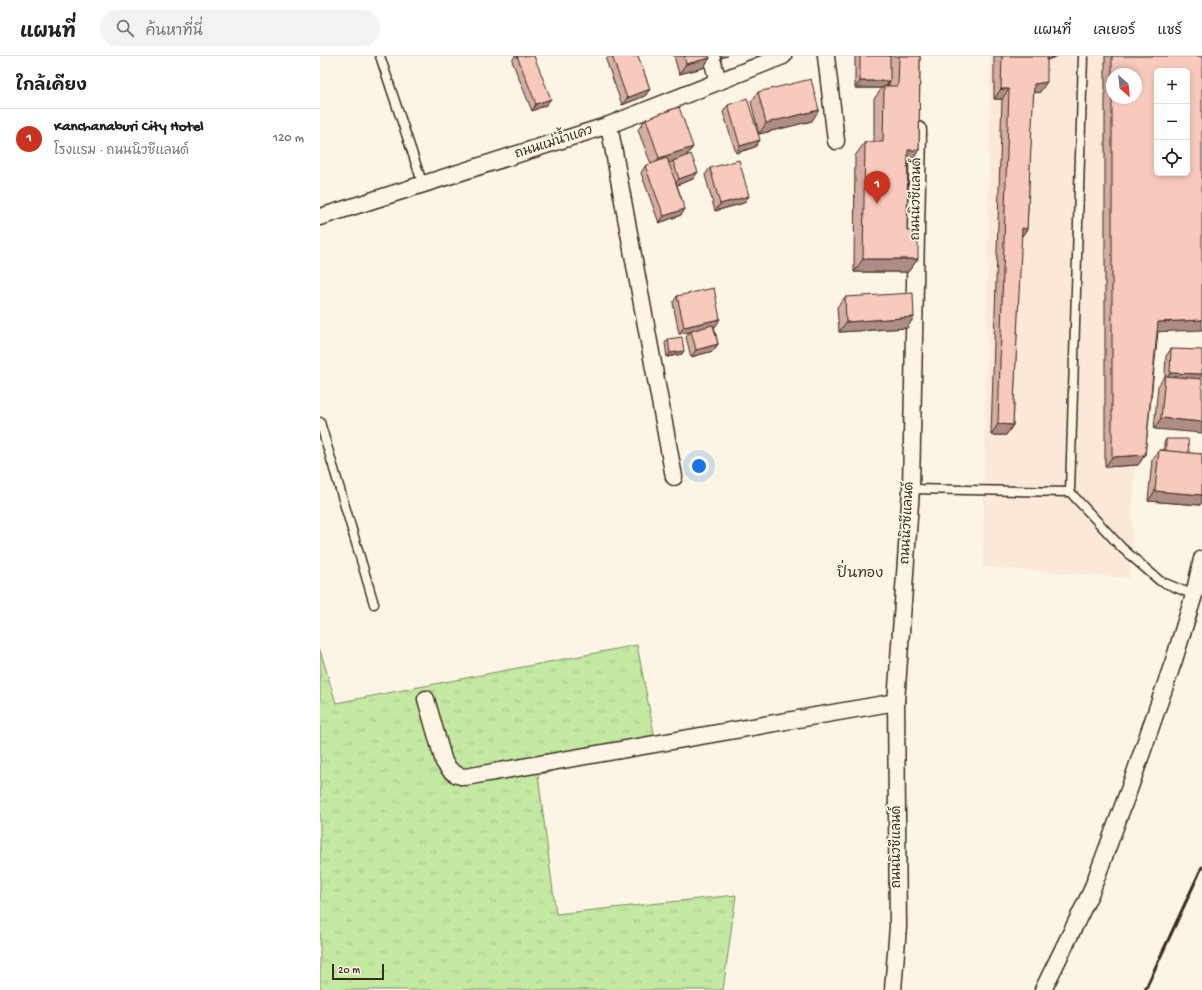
<!DOCTYPE html>
<html lang="th">
<meta charset="utf-8">
<style>
body{margin:0;font-family:"Gochi Hand","Playpen Sans Thai",sans-serif;background:#f2f2f2;color:#202124}
.controls{position:absolute;right:12px;top:12px;display:grid;overflow:hidden;border-radius:6px;box-shadow:0 2px 6px #0003}
.controls button{width:36px;height:36px;display:grid;place-items:center;padding:0;border:0;border-bottom:1px solid #e0e0e0;background:#fff;color:#202124;font:20px sans-serif}
.compass{position:absolute;left:786px;top:12px;width:36px;height:36px;border-radius:50%;background:#fff;box-shadow:0 2px 6px #0003;rotate:153deg}
.scale{position:absolute;left:12px;bottom:10px;width:52px;box-sizing:border-box;padding-left:4px;border:2px solid #3b2a1e;border-top:0;font-size:11px;line-height:14px;white-space:nowrap;color:#3b2a1e;-webkit-text-stroke:3px #fcf5e5;paint-order:stroke}
.you{position:absolute;left:379px;top:410px;width:14px;height:14px;margin:-10px;border:3px solid #fff;border-radius:50%;background:#1a73e8;box-shadow:0 0 0 6px #1a73e833}
.badge{display:grid;place-items:center;width:26px;height:26px;border-radius:50%;background:#c8321e;color:#fff;font-size:13px;font-weight:700}
.pin{position:absolute;translate:-50% -33px;filter:drop-shadow(0 1px 2px #0008)}
.pin::after{content:'';position:absolute;top:21px;width:14px;height:12px;background:inherit;clip-path:polygon(0 0,100% 0,50% 100%)}
.list{margin:0;padding:0;list-style:none}
h2{display:flex;justify-content:space-between;align-items:center;height:52px;margin:0;padding:0 16px;font-size:17px}
h2 small{font-size:13px;font-weight:400;color:#757577}
.list li{display:grid;grid-template-columns:26px 1fr auto;gap:12px;align-items:center;box-sizing:border-box;height:60px;padding:0 16px;border-top:1px solid #e0e0e0}
.list b{display:block;font-size:15px;white-space:nowrap}
.list p{margin:0;font-size:13px;white-space:nowrap;color:#757577}
.list em{font-size:13px;font-style:normal;color:#757577}
.icon{flex:none;width:22px;height:22px;fill:none;stroke:currentColor;stroke-width:2;stroke-linecap:round;stroke-linejoin:round}
.map{position:relative;flex:none;width:882px;height:934px;overflow:hidden}
header{display:flex;align-items:center;gap:24px;box-sizing:border-box;height:56px;padding:0 20px;background:#fff;border-bottom:1px solid #e0e0e0}
header strong{font-size:19px}
nav{display:flex;gap:22px;margin-inline-start:auto;font-size:14px}
.search{width:280px;height:36px;background:#f2f2f2;display:flex;align-items:center;gap:10px;box-sizing:border-box;padding:0 14px;border-radius:22px;color:#757577;font-size:15px}
main{display:flex}
aside{flex:1;background:#fff}
.map>svg:first-child{display:block}
.built{fill:#fbe8d9;fill-rule:evenodd}
.grass{fill:url(#grass-tufts);stroke:#7f8a60}
.lines{fill:none;stroke-linecap:round;stroke-linejoin:round}
.service-casing{stroke:#3b2a1e;stroke-width:11}
.minor-casing{stroke:#3b2a1e;stroke-width:19}
.service{stroke:#fcf5e5;stroke-width:8}
.minor{stroke:#fcf5e5;stroke-width:16}
.rail{stroke:#3b2a1e;stroke-width:3}
.wall{fill:#d5ada3;stroke:#3b2a1e;fill-rule:evenodd}
.shaded-wall{fill:#ae8d84;stroke:#3b2a1e}
.building{fill:#f8c9bd;stroke:#3b2a1e;fill-rule:evenodd}
.labels{text-anchor:middle;dominant-baseline:central;stroke-width:3.5;stroke-linejoin:round;paint-order:stroke}
.street-label{font-size:13px;fill:#3b2a1e;stroke:#fcf5e5}
.neighbourhood-label{font-size:14px;fill:#3b2a1e;stroke:#fcf5e5}
</style>
<header>
<strong>แผนที่</strong>
<div class="search"><svg class="icon" aria-label="search" viewBox="0 0 24 24"><circle cx="10" cy="10" r="6"/><path d="M15 15l6 6"/></svg>ค้นหาที่นี่</div>
<nav><a>แผนที่</a><a>เลเยอร์</a><a>แชร์</a></nav>
</header>
<main>
<aside>
<h2>ใกล้เคียง<small></small></h2>
<ul class="list">
<li><span class="badge">1</span><div><b>Kanchanaburi City Hotel</b><p>โรงแรม · ถนนนิวซีแลนด์</p></div><em>120 m</em></li>
</ul>
</aside>
<div class="map">
<svg width="882" height="934" viewBox="0 0 882 934">
<defs>
<pattern id="grass-tufts" width="24" height="20" patternUnits="userSpaceOnUse"><rect width="24" height="20" fill="#c3e9a3"/><path d="M3 7l-1-3M5 7V3M7 7l1-3M15 17l-1-3M17 17v-4M19 17l1-3" fill="none" stroke="#a8c88c"/></pattern>
</defs>
<rect width="100%" height="100%" fill="#fcf5e5"/>
<filter id="ink" filterUnits="userSpaceOnUse"><feTurbulence type="fractalNoise" baseFrequency=".025" numOctaves="2"/><feDisplacementMap in="SourceGraphic" scale="8" xChannelSelector="R" yChannelSelector="G"/><feConvolveMatrix kernelMatrix="1 2 1 2 8 2 1 2 1" color-interpolation-filters="sRGB"/></filter>
<g filter="url(#ink)">
<path class="built" d="M670,0H833L810,522L663,511ZM792,18H816V42H792Z"/>
<path class="grass" d="M317,589L336,688L218,719L236,858L416,839L403,934H0V594L16,647Z"/>
<g class="lines">
<g class="service-casing">
<g id="service">
<path d="M60,0L103,129"/>
<path d="M763,0L750,436L802,492L840,525L874,539"/>
<path d="M0,366L54,548"/>
<path d="M591,433L750,436"/>
</g>
</g>
<g class="minor-casing">
<g id="minor">
<path d="M391,0L398,25"/>
<path d="M506,0L516,85"/>
<path d="M289,69L354,421"/>
<path d="M0,161L289,69L463,0"/>
<path d="M106,643L124,706C130,715 134,719 145,721L576,646"/>
<path d="M573,934L578,871L576,646L591,433L598,74"/>
<path d="M723,934L771,836L810,731L854,604L874,539L882,503"/>
</g>
</g>
<use href="#service" class="service"/>
<use href="#minor" class="minor"/>
<path class="rail" d="M825,934L882,811"/>
</g>
<g class="wall">
<path d="M195,0H214L226,49L212,55L192,5Z"/>
<path d="M289,0H318L330,33L325,40L302,49L286,4Z"/>
<path d="M354,0H389L390,2L383,12L359,18Z"/>
<path d="M535,0H600L599,94L590,108H588L587,175L598,203L588,216H534L535,100L545,86H554V43L562,32H535ZM569,26V30H566Z"/>
<path d="M674,0H738L727,4L720,36L713,37L707,173L701,181L693,369L686,379H671L682,43H674Z"/>
<path d="M785,0H882L838,276L825,399L818,409L785,411Z"/>
<path d="M438,36L492,65L439,78L431,46Z"/>
<path d="M408,49L440,84L435,91L416,97L403,56Z"/>
<path d="M326,63L373,91L366,100L373,123L357,129L365,153L361,159L339,167L321,117L325,110L331,108L318,74Z"/>
<path d="M390,112L429,140L424,147L395,155L385,119Z"/>
<path d="M357,240L396,270H394L398,288L393,295L371,301L366,281L370,276L359,278L353,247Z"/>
<path d="M525,241L594,261L587,272L519,276L517,251Z"/>
<path d="M348,283L362,298L347,301L345,287Z"/>
<path d="M851,293L882,320L834,373L838,330L845,320L846,300Z"/>
<path d="M846,383L869,397L882,398V446L880,449L828,445L832,404L839,394H844V387Z"/>
</g>
<g class="shaded-wall">
<path d="M402,0H408L401,2Z"/>
<path d="M724,0H738L720,6Z"/>
<path d="M390,2L383,12L359,18L366,8Z"/>
<path d="M540,25H570L565,32L564,30L562,32H535Z"/>
<path d="M727,26L720,36L707,38L714,28Z"/>
<path d="M330,33L325,40L302,49L307,42Z"/>
<path d="M681,33H689L682,43H674Z"/>
<path d="M231,43L226,49L212,55L216,48Z"/>
<path d="M499,54L492,65L439,78L446,67Z"/>
<path d="M440,84L435,91L416,97L420,90Z"/>
<path d="M373,91L365,101L353,105L352,106L332,113L339,102Z"/>
<path d="M588,94H599L590,108H579Z"/>
<path d="M378,116L373,123L354,130L359,123Z"/>
<path d="M429,140L424,147L395,155L400,148Z"/>
<path d="M365,153L361,159L339,167L344,160Z"/>
<path d="M702,172L707,173L700,183Z"/>
<path d="M543,203H598L588,216H534Z"/>
<path d="M594,261L587,272L519,276L526,266Z"/>
<path d="M400,263L396,270L371,276V275L370,276L359,278L364,271Z"/>
<path d="M882,264V274L831,276L838,266Z"/>
<path d="M398,288L393,295L371,301L376,294Z"/>
<path d="M364,295L362,298L347,301L350,297Z"/>
<path d="M850,317L882,318V320L878,325L845,324Z"/>
<path d="M841,362L882,366V377L834,373Z"/>
<path d="M678,368L693,369L686,379H671Z"/>
<path d="M825,399L818,409L785,411L792,401Z"/>
<path d="M835,435L882,439V446L880,449L828,445Z"/>
</g>
<g class="building">
<path d="M197,0H214L231,43L216,48Z"/>
<path d="M292,0H318L330,33L307,42Z"/>
<path d="M364,0H389L390,2L366,8Z"/>
<rect x="540" y="0" width="30" height="25"/>
<path d="M579,0H600L599,94H588L587,175H598V203H543L545,86H563L564,30H578Z"/>
<path d="M682,0H727V26L714,28L707,173L702,172L693,369L678,368L689,33H681Z"/>
<path d="M792,0H882V264L838,266L825,399L792,401ZM837,15H867V117H837ZM792,18H816V42H792Z"/>
<path d="M491,23L499,54L446,67L438,36Z"/>
<path d="M427,42L440,84L420,90L408,49Z"/>
<path d="M359,51L373,91L339,102L326,63Z"/>
<path d="M371,98L378,116L359,123L353,105Z"/>
<path d="M347,102L365,153L344,160L325,110Z"/>
<path d="M419,104L429,140L400,148L390,112Z"/>
<path d="M394,232L400,263L364,271L357,240Z"/>
<path d="M593,237L594,261L526,266L525,241Z"/>
<path d="M393,269L398,288L376,294L371,275Z"/>
<path d="M362,281L364,295L350,297L348,283Z"/>
<path d="M851,293L882,294V318L850,317Z"/>
<path d="M845,320L882,323V366L841,362Z"/>
<path d="M846,383H868L869,397L846,395Z"/>
<path d="M839,394L882,398V439L835,435Z"/>
</g>
</g>
<g class="labels">
<g class="street-label">
<text transform="translate(234 87) rotate(-18)">ถนนแม่น้ำแคว</text>
<text transform="translate(597 143) rotate(-89)">ถนนนิวซีแลนด์</text>
<text transform="translate(588 467) rotate(-87)">ถนนนิวซีแลนด์</text>
<text transform="translate(577 791) rotate(-90)">ถนนนิวซีแลนด์</text>
</g>
<g class="neighbourhood-label">
<text x="540" y="518">ปิ่นทอง</text>
</g>
</g>
</svg>
<div class="controls">
<button>+</button>
<button>−</button>
<button><svg class="icon" aria-label="locate" viewBox="0 0 24 24"><circle cx="12" cy="12" r="6"/><path d="M12 2v4M12 18v4M2 12h4M18 12h4"/></svg></button>
</div>
<svg class="compass" viewBox="-18 -18 36 36"><path d="M0-13l5 13h-10z" fill="#e53935"/><path d="M0 13l5-13h-10z" fill="#757577"/></svg>
<div class="scale">20 m</div>
<div class="you"></div>
<div class="pin badge" style="left:557px;top:148px">1</div>
</div>
</main>
